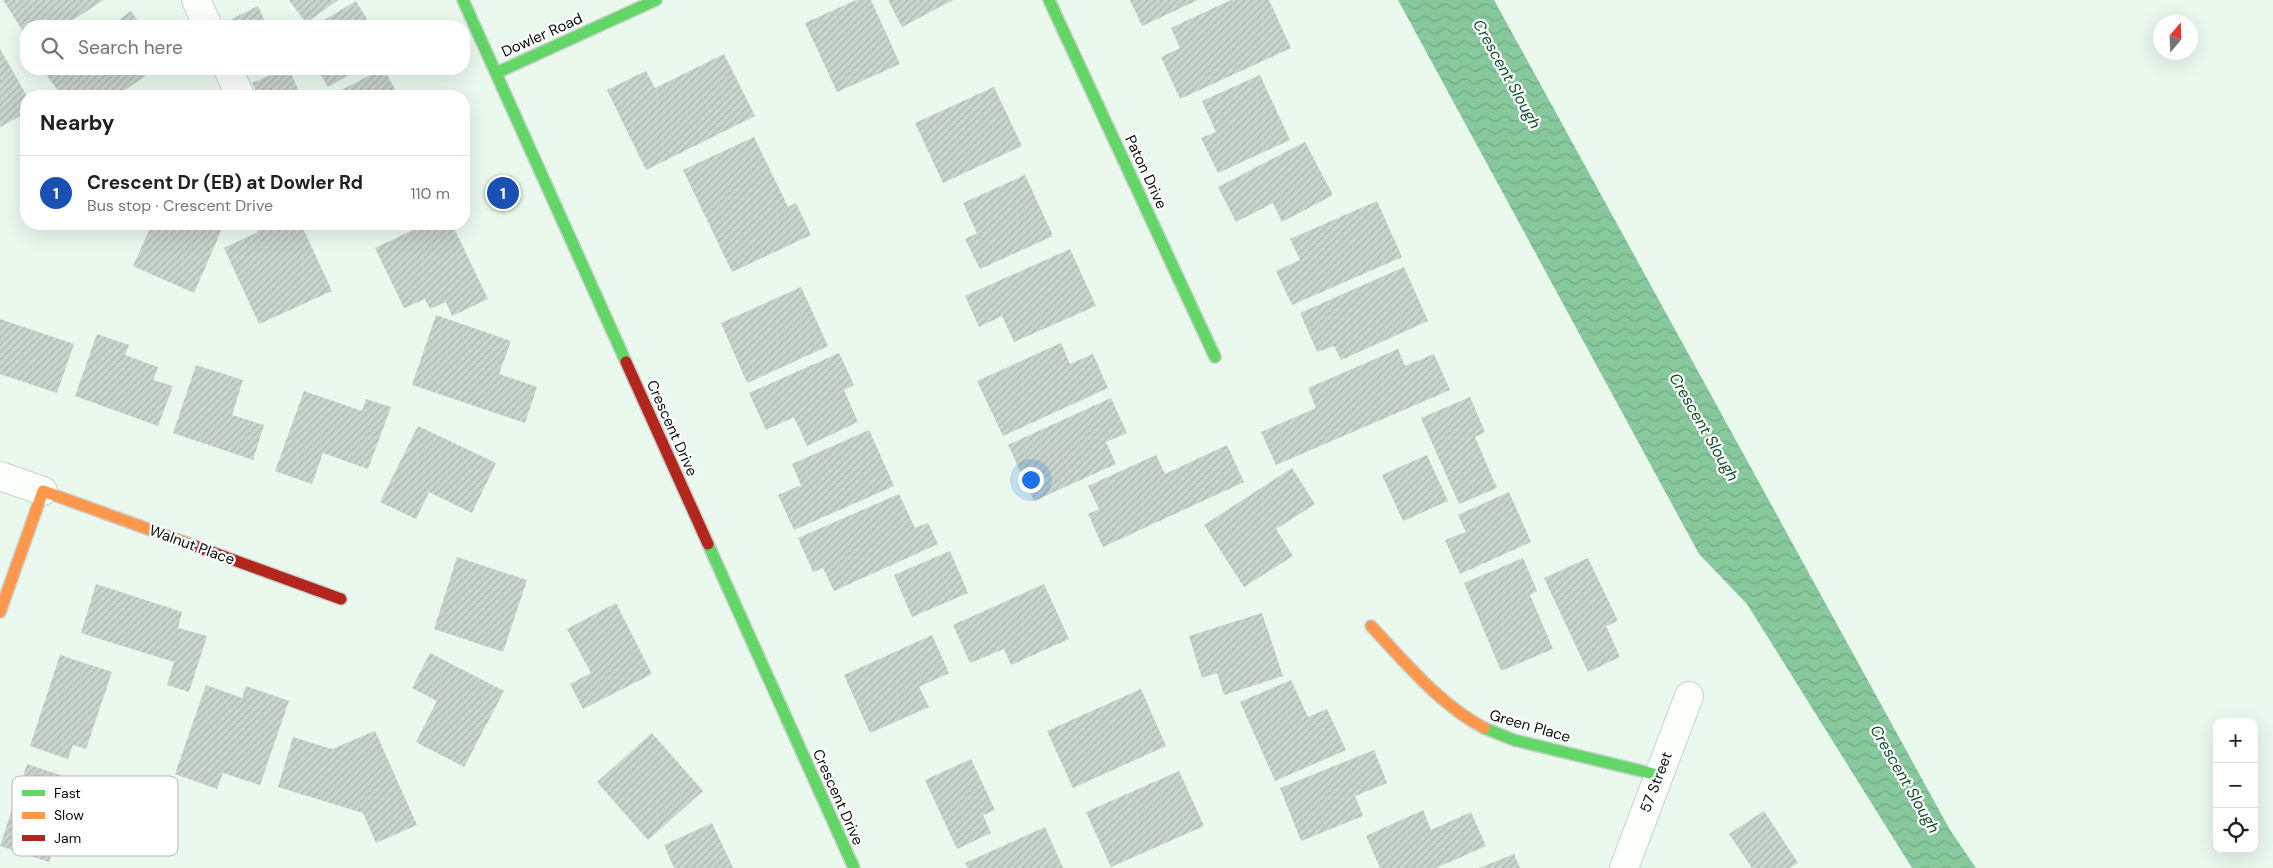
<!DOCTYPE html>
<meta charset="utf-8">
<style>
body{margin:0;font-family:"DM Sans",sans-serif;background:#f2f2f2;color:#202124}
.controls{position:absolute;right:15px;bottom:15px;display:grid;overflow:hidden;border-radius:10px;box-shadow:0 5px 20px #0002}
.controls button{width:45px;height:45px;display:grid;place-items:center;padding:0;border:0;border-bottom:1px solid #e0e0e0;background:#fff;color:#202124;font:25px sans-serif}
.compass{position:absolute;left:2153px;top:15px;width:45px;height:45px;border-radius:50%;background:#fff;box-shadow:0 5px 20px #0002;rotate:19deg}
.you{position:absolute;left:1030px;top:479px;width:18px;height:18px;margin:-12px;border:4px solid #fff;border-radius:50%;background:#1a73e8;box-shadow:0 0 0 8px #1a73e833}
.badge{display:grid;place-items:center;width:32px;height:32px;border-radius:50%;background:#2563eb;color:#fff;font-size:16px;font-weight:700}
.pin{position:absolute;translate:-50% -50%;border:2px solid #fff;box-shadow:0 1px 5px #0006}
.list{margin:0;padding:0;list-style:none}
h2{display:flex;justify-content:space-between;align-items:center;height:65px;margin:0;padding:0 20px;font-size:21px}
h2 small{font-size:16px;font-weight:400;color:#757577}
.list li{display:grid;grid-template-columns:32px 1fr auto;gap:15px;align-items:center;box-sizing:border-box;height:75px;padding:0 20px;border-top:1px solid #e0e0e0}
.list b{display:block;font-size:19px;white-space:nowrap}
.list p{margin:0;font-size:16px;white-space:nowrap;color:#757577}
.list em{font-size:16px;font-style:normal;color:#757577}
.icon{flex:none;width:28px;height:28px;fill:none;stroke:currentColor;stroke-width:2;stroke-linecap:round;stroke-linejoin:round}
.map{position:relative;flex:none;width:2273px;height:868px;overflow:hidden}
.search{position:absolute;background:#fff;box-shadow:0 5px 20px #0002;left:20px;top:20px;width:450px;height:55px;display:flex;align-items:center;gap:12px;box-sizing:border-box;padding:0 18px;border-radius:20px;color:#757577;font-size:19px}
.panel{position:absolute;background:#fff;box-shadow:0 5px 20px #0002;left:20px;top:90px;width:450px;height:140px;border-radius:20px}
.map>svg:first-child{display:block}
.water{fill:url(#water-waves)}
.building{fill:url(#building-hatch)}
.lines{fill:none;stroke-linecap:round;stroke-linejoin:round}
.street-casing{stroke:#c8d2cb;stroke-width:30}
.fast-casing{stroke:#c8d2cb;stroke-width:14}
.slow-casing{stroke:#c8d2cb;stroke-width:14}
.jam-casing{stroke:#c8d2cb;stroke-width:14}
.street{stroke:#fcfefc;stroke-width:28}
.fast{stroke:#63d668;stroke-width:11}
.slow{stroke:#ff974d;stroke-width:11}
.jam{stroke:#b3261e;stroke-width:11}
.labels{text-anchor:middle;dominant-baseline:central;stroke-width:4.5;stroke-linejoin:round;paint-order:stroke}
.street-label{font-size:15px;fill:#060e08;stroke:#fff}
.water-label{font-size:16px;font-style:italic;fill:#10522b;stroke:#fff}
.key{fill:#fff;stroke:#b4b7b5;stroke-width:1}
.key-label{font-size:14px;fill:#060e08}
</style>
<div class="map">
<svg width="2273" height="868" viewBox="0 0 2273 868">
<defs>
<pattern id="water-waves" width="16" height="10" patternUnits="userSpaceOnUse" patternTransform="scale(1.25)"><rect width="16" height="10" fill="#87c99c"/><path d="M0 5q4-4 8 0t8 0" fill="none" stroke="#73ab85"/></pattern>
<pattern id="building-hatch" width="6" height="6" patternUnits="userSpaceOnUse" patternTransform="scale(1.25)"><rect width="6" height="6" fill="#c9d4cc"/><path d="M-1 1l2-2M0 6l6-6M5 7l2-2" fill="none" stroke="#abb5ae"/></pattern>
</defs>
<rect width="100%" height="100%" fill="#eaf8ee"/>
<path class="water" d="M1398,0H1494L1950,830L1976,868H1912L1747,604L1699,554Z"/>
<g class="building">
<path d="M3,0H104L63,26H26V36Z"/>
<path d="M289,0H338L306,23Z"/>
<path d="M856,0H871L900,64L837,92L805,23Z"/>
<path d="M888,0H953L902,27Z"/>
<path d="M1130,0H1198L1142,26Z"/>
<path d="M1231,0H1269L1291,48L1180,99L1161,57L1180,48L1171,28Z"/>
<path d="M356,1L371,26H314Z"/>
<path d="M258,6L267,26H228L226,22Z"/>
<path d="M131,11L142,26H110Z"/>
<path d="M0,49L27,96L26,113L0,127Z"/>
<path d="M724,54L755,116L646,170L607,90L646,71L655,88Z"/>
<path d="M50,69H155L117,96H62L45,73Z"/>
<path d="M285,69H289L301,96H258L252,83Z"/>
<path d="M317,69H359L328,87Z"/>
<path d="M382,69H384L399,96H330Z"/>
<path d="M1260,75L1290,140L1218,173L1201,138L1216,132L1202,101Z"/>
<path d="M994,87L1022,146L943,183L915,123Z"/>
<path d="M754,137L788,207L796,203L811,235L732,272L683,170Z"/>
<path d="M1305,142L1333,195L1282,222L1273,203L1236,222L1218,187Z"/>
<path d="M1025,175L1053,236L980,269L965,239L977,233L963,203Z"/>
<path d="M1377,201L1402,257L1292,305L1276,271L1300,260L1290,239Z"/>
<path d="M152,224H224L194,293L133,266Z"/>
<path d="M254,224H301L332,291L259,324L224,248L258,232Z"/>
<path d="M360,224H374L363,230Z"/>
<path d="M426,224H452L488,299L452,316L446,302L430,309L425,299L404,308L375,248Z"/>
<path d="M1070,249L1096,306L1014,342L1002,316L979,327L965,296Z"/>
<path d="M1404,267L1428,321L1341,360L1334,346L1317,352L1300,313Z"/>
<path d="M801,287L828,346L747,383L721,323Z"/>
<path d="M436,315L511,341L499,374L537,387L525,423L412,385Z"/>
<path d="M0,319L74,344L57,393L0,374Z"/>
<path d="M97,334L129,345L125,355L158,367L153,380L173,386L158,426L75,396Z"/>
<path d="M1061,343L1070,364L1093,354L1108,388L1003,436L977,381Z"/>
<path d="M1398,349L1405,366L1434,354L1450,390L1276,465L1261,432L1316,408L1308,388Z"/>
<path d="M839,353L854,385L844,390L858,422L807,446L794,417L766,430L749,393Z"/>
<path d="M196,365L243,380L232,415L264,425L253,460L173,433Z"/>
<path d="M304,391L362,411L366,399L391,407L368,469L323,453L312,484L275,471Z"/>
<path d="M1470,397L1485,432L1475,437L1497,488L1459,504L1421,418Z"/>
<path d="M1111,398L1127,433L1106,442L1116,464L1034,501L1008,445Z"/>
<path d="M418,426L496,463L472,513L429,492L416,519L380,502Z"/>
<path d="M869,430L894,486L794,530L778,495L801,485L792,464Z"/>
<path d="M1227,445L1244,482L1103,547L1088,514L1099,509L1088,486L1156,455L1165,474Z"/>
<path d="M1427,455L1448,501L1403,521L1382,475Z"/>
<path d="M1292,468L1315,504L1276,529L1293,556L1244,587L1204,525Z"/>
<path d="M1509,492L1531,542L1460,574L1445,540L1466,532L1458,515Z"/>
<path d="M899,494L915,528L928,523L938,544L834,591L823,568L813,572L798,538Z"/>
<path d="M950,551L968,593L912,617L894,575Z"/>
<path d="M457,557L527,580L503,652L434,629Z"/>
<path d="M1523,558L1537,591L1530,595L1553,649L1501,671L1464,583Z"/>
<path d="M1588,558L1618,621L1606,626L1620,657L1588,672L1544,578Z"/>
<path d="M96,584L182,612L178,628L207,636L189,692L167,685L174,662L81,633Z"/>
<path d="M1044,584L1069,639L1011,665L1004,649L970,663L953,625Z"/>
<path d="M616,603L652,674L583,709L570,684L591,673L567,629Z"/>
<path d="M1262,613L1283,676L1224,695L1217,673L1202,678L1189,636Z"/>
<path d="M932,635L949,673L919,687L929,707L870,733L844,675Z"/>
<path d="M430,653L504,691L464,767L416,742L437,701L412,688Z"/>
<path d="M60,655L112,672L86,749L73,745L68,759L30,746Z"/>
<path d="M1291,680L1308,717L1327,709L1346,750L1275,781L1240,702Z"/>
<path d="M206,685L242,698L246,686L289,701L260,785L223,773L217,789L175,774Z"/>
<path d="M1141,689L1166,746L1073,788L1047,731Z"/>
<path d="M375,731L417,825L376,843L363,813L278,787L293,737L332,749Z"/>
<path d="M652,733L703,791L648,840L597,782Z"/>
<path d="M1374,750L1387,783L1355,796L1363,816L1301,841L1280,788Z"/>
<path d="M971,759L995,810L983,815L991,833L957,849L925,780Z"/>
<path d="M27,764L111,792L102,818L81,811L76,825L62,821L49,862L0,846Z"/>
<path d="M1179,771L1204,826L1111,867L1086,812Z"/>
<path d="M1423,810L1431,830L1471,812L1486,846L1436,868H1380L1366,836Z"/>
<path d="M1764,811L1798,863L1790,868H1752L1729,834Z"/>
<path d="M712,823L733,868H674L664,845Z"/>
<path d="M1045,827L1063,868H968L965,863Z"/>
<path d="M1514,854L1520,868H1479Z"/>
</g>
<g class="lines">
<g class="street-casing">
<g id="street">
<path d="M196,0L208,26"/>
<path d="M228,69L240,96"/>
<path d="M0,476L43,491"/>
<path d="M1624,868L1689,696"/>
</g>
</g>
<g class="fast-casing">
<g id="fast">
<path d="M463,0L626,362"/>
<path d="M1049,0L1215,357"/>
<path d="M496,73L656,0"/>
<path d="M708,544L854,868"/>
<path d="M1484,728L1514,740L1658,775"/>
</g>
</g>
<g class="slow-casing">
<g id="slow">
<path d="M0,612L43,491L195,546"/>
<path d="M1371,626C1406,663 1439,704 1484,728"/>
</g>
</g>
<g class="jam-casing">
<g id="jam">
<path d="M626,362L708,544"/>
<path d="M195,546L341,599"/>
</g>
</g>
<use href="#street" class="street"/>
<use href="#fast" class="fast"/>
<use href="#slow" class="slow"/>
<use href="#jam" class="jam"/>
</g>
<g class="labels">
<g class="street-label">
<text transform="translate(542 35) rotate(-24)">Dowler Road</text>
<text transform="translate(1146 172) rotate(65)">Paton Drive</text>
<text transform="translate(672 428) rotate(66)">Crescent Drive</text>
<text transform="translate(192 545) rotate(20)">Walnut Place</text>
<text transform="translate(1530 726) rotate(16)">Green Place</text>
<text transform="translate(1656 782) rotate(-69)">57 Street</text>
<text transform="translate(838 797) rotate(66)">Crescent Drive</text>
</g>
<g class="water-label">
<text transform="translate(1507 74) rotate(61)">Crescent Slough</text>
<text transform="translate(1704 427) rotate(60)">Crescent Slough</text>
<text transform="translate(1905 779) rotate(60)">Crescent Slough</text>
</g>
</g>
<rect x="12" y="776" width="166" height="80" rx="8" class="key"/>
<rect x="22" y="790" width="23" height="6" fill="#63d668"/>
<rect x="22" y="812" width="23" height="7" fill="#ff974d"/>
<rect x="22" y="835" width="23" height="6" fill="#b3261e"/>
<g class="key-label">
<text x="54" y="798">Fast</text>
<text x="54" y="820">Slow</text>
<text x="54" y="843">Jam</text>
</g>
</svg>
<div class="controls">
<button>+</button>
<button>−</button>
<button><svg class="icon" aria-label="locate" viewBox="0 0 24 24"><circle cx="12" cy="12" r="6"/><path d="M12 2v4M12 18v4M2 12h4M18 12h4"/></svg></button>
</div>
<svg class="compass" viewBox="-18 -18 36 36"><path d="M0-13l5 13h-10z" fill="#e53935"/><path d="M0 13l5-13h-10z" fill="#757577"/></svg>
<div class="you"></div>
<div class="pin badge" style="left:503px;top:193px;background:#1a4fb4">1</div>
<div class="search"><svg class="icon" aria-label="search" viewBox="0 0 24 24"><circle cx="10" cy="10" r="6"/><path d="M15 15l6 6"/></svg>Search here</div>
<section class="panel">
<h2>Nearby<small></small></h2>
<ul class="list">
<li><span class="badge" style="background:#1a4fb4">1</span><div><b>Crescent Dr (EB) at Dowler Rd</b><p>Bus stop · Crescent Drive</p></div><em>110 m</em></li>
</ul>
</section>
</div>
